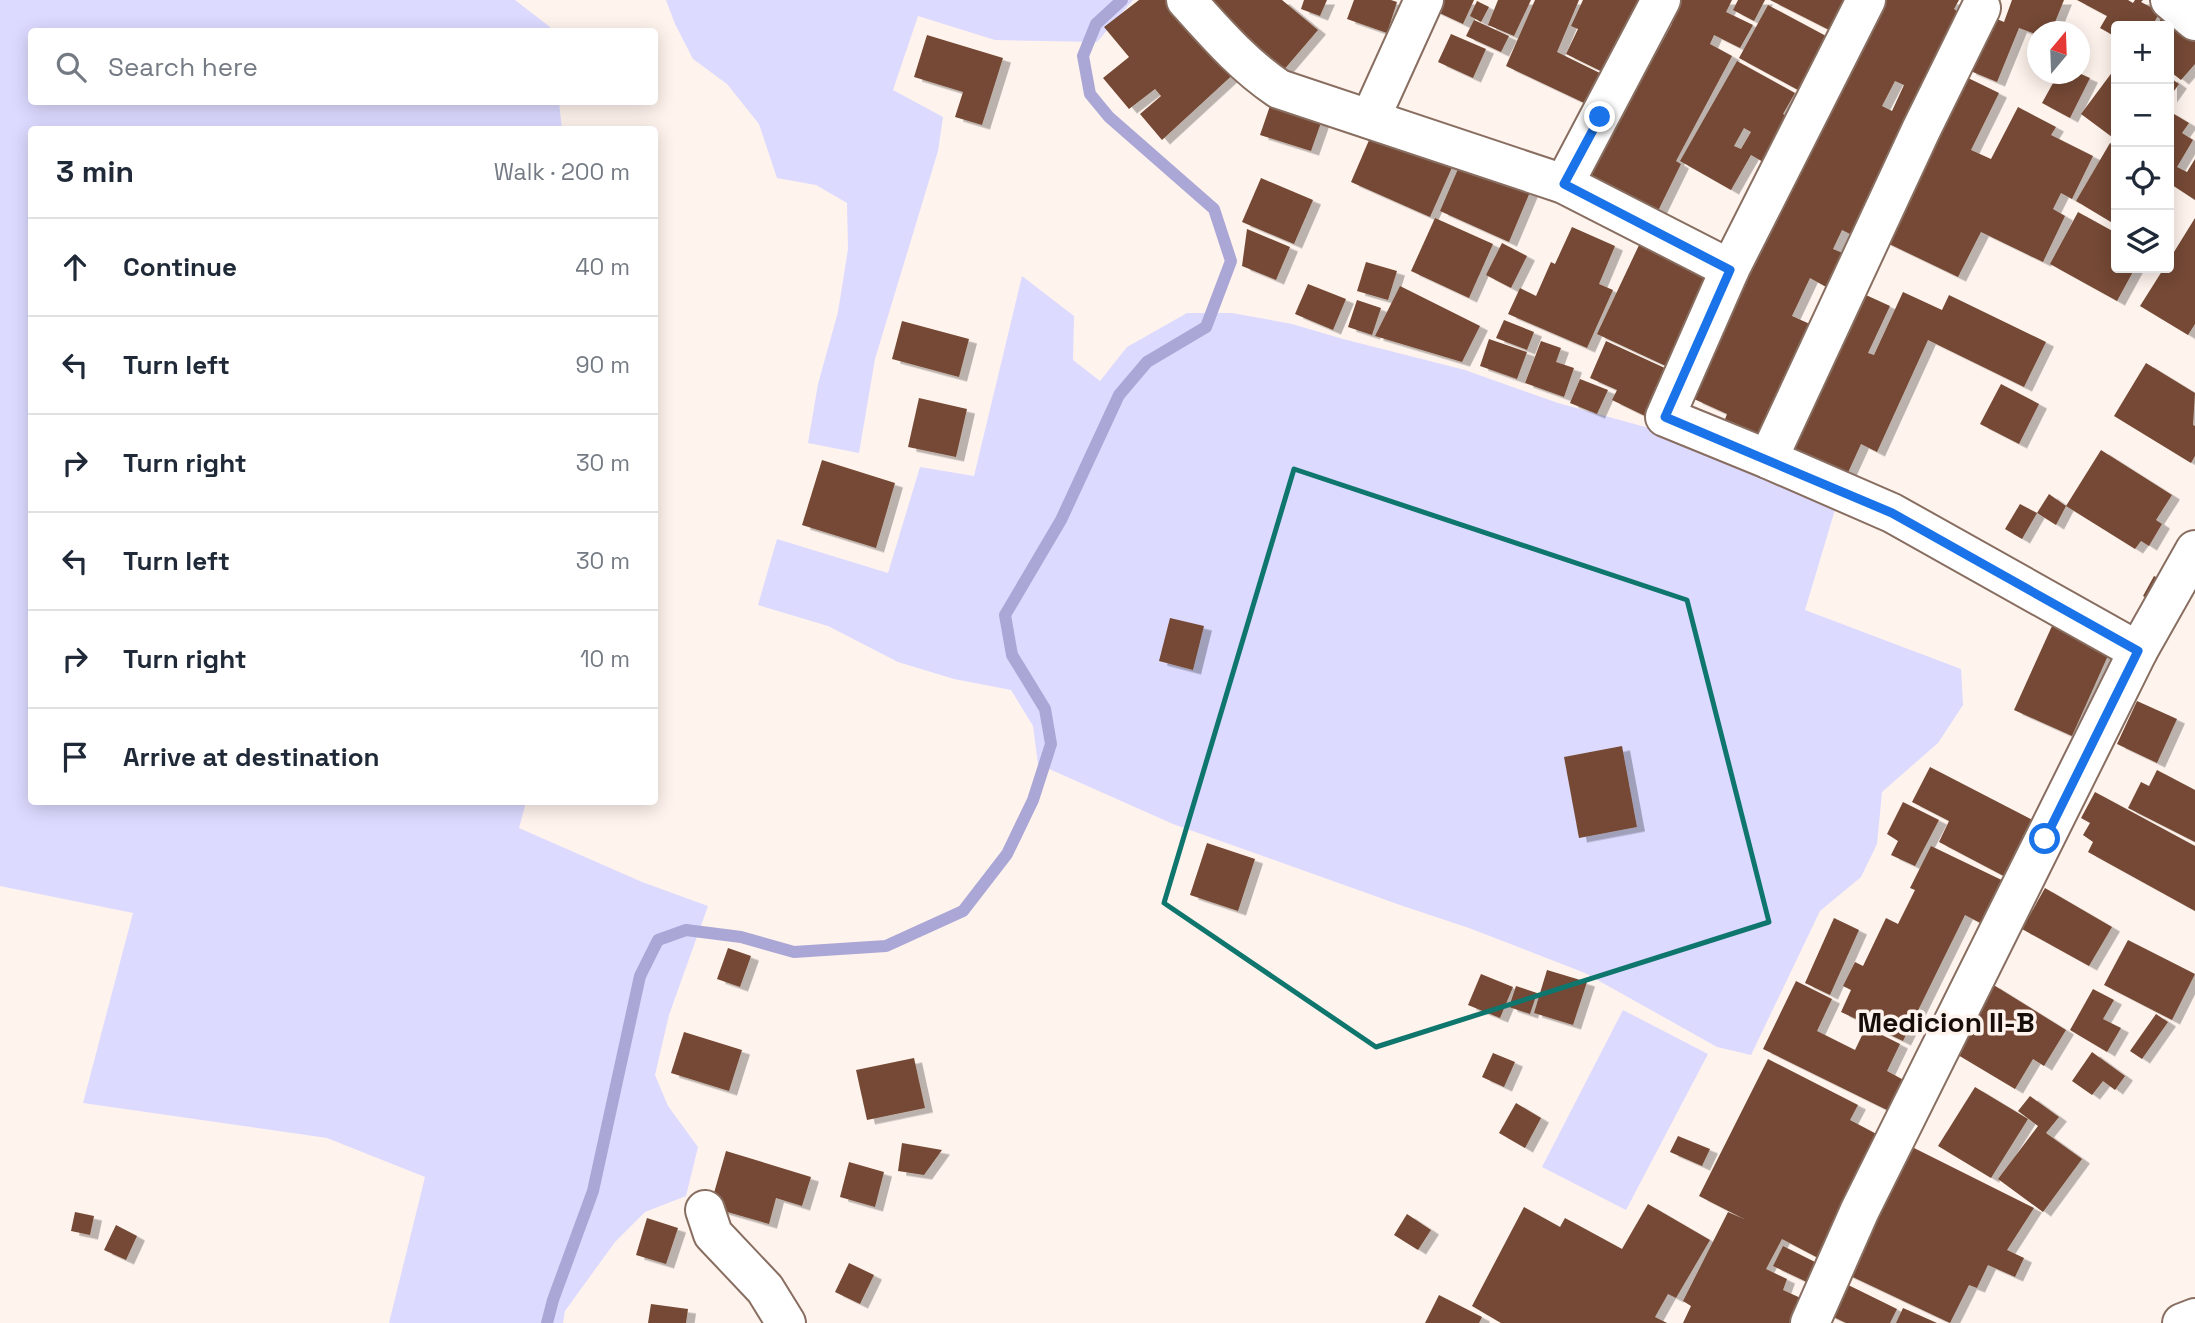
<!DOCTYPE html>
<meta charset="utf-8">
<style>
body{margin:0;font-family:"Space Grotesk",sans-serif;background:#f6f6f7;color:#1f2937}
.controls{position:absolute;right:21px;top:21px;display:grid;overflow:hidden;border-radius:7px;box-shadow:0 4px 18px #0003}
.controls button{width:63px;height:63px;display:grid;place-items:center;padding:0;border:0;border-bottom:2px solid #e0e1e3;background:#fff;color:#1f2937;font:35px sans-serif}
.compass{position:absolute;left:2027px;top:21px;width:63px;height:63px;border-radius:50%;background:#fff;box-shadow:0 4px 18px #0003;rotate:19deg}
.stop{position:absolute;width:21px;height:21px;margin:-16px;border:5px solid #1a73e8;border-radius:50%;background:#fff}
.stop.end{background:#1a73e8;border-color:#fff;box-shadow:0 2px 7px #0008}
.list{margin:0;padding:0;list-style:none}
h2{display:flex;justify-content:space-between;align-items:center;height:91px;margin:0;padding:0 28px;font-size:30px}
h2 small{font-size:23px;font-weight:400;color:#747a83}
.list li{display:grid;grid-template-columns:46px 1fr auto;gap:21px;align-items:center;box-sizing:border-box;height:98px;padding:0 28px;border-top:2px solid #e0e1e3}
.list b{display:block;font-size:26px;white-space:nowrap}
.list em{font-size:23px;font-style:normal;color:#747a83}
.icon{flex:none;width:38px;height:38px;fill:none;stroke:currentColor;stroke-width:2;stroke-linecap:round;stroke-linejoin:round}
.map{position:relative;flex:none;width:2195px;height:1323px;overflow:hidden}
.search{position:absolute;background:#fff;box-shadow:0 4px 18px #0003;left:28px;top:28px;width:630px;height:77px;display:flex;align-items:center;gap:18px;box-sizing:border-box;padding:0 24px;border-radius:7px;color:#747a83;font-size:26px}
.panel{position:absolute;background:#fff;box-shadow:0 4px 18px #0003;left:28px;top:126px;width:630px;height:679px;border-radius:7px}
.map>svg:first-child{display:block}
.green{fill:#dcdaff}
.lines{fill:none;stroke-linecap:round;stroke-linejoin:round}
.stream{stroke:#aaa7d6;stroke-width:12}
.building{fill:#744a34;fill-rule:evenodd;filter:url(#shadow)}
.minor-casing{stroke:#886e61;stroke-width:42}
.minor{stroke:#fff;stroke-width:38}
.route{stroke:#1a73e8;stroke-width:9}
.marked{fill:none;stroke:#0f766e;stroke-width:5;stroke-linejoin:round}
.labels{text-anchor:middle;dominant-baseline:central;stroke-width:7;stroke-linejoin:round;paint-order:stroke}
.quarter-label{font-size:28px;font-weight:bold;fill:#180e09;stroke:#fff3ed}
</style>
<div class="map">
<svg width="2195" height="1323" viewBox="0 0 2195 1323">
<defs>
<filter id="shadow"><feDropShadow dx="8" dy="4.5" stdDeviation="0" flood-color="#0004"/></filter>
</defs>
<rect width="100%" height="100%" fill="#fff3ed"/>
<g class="green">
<path d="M0,0H515L550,27L551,31L32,32V102H559L562,129L32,130V802H526L519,828L642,882L708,906L669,1015L655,1075L668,1106L698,1147L686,1196L645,1212L615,1242L565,1311L563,1323H389L425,1177L327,1138L83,1103L133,913L0,886Z"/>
<path d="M666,0H1133L1097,42L995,40L918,16L893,90L943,117L938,151L875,359L859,453L808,443L818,384L838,312L848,249L847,203L816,185L777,178L759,124L727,84L693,59L675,24Z"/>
<path d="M1022,276L1074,316L1073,360L1100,381L1127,347L1187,313H1232L1292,324L1343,339L1465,370L1558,403L1649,428L1837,503L1805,610L1961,669L1963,705L1938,743L1882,792L1877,844L1861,877L1820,911L1751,1055L1717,1047L1585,973L1469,928L1400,905L1173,824L1038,764L1033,726L1011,690L954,679L898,662L828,626L758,605L777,539L888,573L920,467L974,476Z"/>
<path d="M1623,1010L1708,1054L1626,1210L1542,1167Z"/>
</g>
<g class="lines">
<path class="stream" d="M547,1323L553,1300L593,1191L640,976L658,940L686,930L741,937L794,952L886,946L963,911L1007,854L1033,800L1051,744L1045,709L1012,655L1005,615L1061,520L1119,395L1147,362L1206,327L1231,261L1214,209L1109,117L1090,94L1083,56L1096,24L1122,0"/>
</g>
<g class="building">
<path d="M1139,0H1178L1239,69L1162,140L1140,114L1161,96L1155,89L1129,109L1103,78L1129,57L1104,27Z"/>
<path d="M1202,0H1282L1318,30L1282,72Z"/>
<path d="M1304,0H1327L1320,16L1301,9Z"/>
<path d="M1354,0H1391L1397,2L1387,33L1347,19Z"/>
<path d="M1437,0H1474L1463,24L1433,10Z"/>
<path d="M1498,0H1531L1514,36L1488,25Z"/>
<path d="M1535,0H1579L1557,52L1614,80L1599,110L1506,66Z"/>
<path d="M1583,0H1652L1615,78L1566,54L1578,29L1571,26Z"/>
<path d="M1670,0H1732L1726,12L1753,25L1740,48L1714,35L1710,44L1732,56L1676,161L1681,164L1657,213L1580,175L1644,50L1655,55L1672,24L1661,18Z"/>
<path d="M1738,0H1765L1754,21L1733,10Z"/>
<path d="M1770,0H1856L1839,35Z"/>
<path d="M1878,0H1959L1954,9L1958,12L1929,70L1940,76L1860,239L1842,230L1833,249L1845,254L1830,289L1810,278L1792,316L1812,325L1760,449L1721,430L1727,414L1694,399L1704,362ZM1895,81L1904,85L1892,111L1882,106Z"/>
<path d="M2012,0H2064L2051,32H2038V35L2019,28L1997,82L1968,70L1990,16L2004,22Z"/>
<path d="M2077,0H2128L2133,3L2135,0H2143L2141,2L2160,12L2152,26H2116V37L2100,28L2107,16Z"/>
<path d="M1477,1L1489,7L1481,22L1470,16Z"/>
<path d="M1768,5L1839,43L1809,96L1739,58Z"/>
<path d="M2165,11L2195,42V64L2181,80L2172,73L2173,68L2169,66V26H2157Z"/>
<path d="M1474,20L1509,36L1501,52L1466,36Z"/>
<path d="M1451,34L1486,49L1473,78L1438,62Z"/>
<path d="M927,35L1003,58L982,125L955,117L963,92L914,77Z"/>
<path d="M1737,61L1795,93L1783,114L1797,122L1772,167L1751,155L1731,190L1680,161ZM1744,128L1751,132L1741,149L1734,146Z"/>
<path d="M2116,67V140L2081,114Z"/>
<path d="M2058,74H2081L2090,78L2070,118L2042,103Z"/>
<path d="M1964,76L1999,93L1971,150L1991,159L2018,107L2056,127L2051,135L2093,156L2072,199L2061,193L2053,209L2065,216L2043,262L1981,232L1958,277L1883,241Z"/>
<path d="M2169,77L2179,84L2169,98Z"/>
<path d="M1272,100L1323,117L1311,151L1260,135Z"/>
<path d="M2169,111L2189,123L2182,133L2193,140L2177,167L2187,172L2195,159V200L2169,183Z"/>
<path d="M1373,131L1454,163L1430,217L1351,182Z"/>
<path d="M2110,143L2116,147V225L2076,201Z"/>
<path d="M1461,162L1530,192L1509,242L1440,211Z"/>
<path d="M1261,178L1313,200L1294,244L1242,222Z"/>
<path d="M2078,212L2116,233V268H2135L2117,301L2050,264Z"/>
<path d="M1435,218L1493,244L1469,298L1411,271Z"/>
<path d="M2195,218V324L2188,335L2140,306L2164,268H2169V260Z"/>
<path d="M1572,227L1615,246L1599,284L1613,290L1587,348L1508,314L1520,288L1536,296L1551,262L1555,264Z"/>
<path d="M1247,229L1290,247L1276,280L1242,266Z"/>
<path d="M1502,243L1527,256L1511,288L1486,275Z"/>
<path d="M1640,243L1713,278L1670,368L1597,334Z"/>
<path d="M1366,262L1397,271L1388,300L1357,291Z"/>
<path d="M1308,284L1346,299L1333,330L1295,314Z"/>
<path d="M1400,286L1480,326L1462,362L1375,336Z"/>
<path d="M1855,290L1890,306L1868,353L1874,355L1903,292L1942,310L1949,295L2046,342L2024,387L1928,340L1877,452L1861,444L1846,477L1793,454L1843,341Z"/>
<path d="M1357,300L1381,308L1372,335L1348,327Z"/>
<path d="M1504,320L1534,332L1527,350L1496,338Z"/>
<path d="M902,321L969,339L959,377L892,359Z"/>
<path d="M1489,339L1527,352L1517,379L1480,366Z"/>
<path d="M1541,341L1561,348L1556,362L1574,368L1564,397L1525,383Z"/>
<path d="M1606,341L1667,369L1645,416L1612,400L1617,390L1590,378Z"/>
<path d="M2146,363L2195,393L2193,425L2195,426V456L2191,463L2114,416Z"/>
<path d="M1580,379L1608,390L1597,414L1570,403Z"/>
<path d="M2001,384L2039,404L2019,444L1980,424Z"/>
<path d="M919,398L967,409L956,457L908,447Z"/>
<path d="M2101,450L2172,495L2156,520L2162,524L2149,546L2141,541L2135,549L2066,506Z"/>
<path d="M822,460L895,483L876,548L802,525Z"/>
<path d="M2049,494L2066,506L2056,525L2037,513Z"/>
<path d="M2020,504L2037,513L2022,539L2005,529Z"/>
<path d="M2154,576L2168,583L2157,604L2143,596Z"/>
<path d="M1170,618L1204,626L1193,670L1159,661Z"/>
<path d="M2052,626L2110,651L2072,736L2014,710Z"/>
<path d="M2137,701L2177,719L2157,763L2117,744Z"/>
<path d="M1622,746L1637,827L1579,838L1564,757Z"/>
<path d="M1930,767L2044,826L2015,882L1939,842L1949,821L1912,802Z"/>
<path d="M2157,770L2195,790V842L2128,808L2141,782L2149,786Z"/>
<path d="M2095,792L2195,846V911L2088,852L2093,842L2083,835L2090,823L2081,818Z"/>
<path d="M1903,802L1939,820L1915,866L1891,855L1898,841L1887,834Z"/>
<path d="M1207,843L1255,859L1238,911L1190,895Z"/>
<path d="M1931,846L2012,885L1990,928L1965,915L1903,1041L1841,1012L1851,990L1843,986L1855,962L1863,966L1886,918L1898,924L1915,890L1910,888Z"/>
<path d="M2045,888L2112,927L2089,966L2022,929Z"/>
<path d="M1834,918L1859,930L1830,995L1805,983Z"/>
<path d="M2128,940L2195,974L2172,1020L2104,985Z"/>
<path d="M728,948L751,956L740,987L717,979Z"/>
<path d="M1547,970L1587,982L1573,1025L1534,1013Z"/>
<path d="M1481,974L1513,987L1500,1018L1468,1005Z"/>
<path d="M1796,981L1832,999L1817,1031L1855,1050L1866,1027L1900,1044L1887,1071L1909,1083L1893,1113L1763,1049Z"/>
<path d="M1992,984L2066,1030L2044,1066L2033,1059L2015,1089L1948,1049Z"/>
<path d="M1516,986L1537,993L1530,1014L1509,1007Z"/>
<path d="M2093,989L2114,1000L2103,1019L2121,1028L2107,1052L2070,1030Z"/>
<path d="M2156,1014L2168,1022L2142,1059L2130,1051Z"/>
<path d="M684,1032L742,1050L729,1091L671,1073Z"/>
<path d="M2092,1052L2125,1076L2115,1090L2103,1081L2092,1095L2072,1081Z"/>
<path d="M1493,1053L1515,1062L1504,1087L1482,1077Z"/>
<path d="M914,1058L925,1108L867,1120L856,1070Z"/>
<path d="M1768,1059L1858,1105L1850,1120L1884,1138L1820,1259L1782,1239L1766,1269L1787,1279L1783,1290L1805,1300L1794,1323H1683L1691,1306L1683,1301L1728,1212L1744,1219L1699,1196Z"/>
<path d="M1975,1087L2028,1119L1991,1178L1938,1146Z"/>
<path d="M2030,1096L2059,1117L2046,1133L2082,1159L2043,1212L1998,1179L2038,1126L2018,1111Z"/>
<path d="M1516,1103L1541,1118L1525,1148L1499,1133Z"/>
<path d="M1678,1136L1710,1149L1702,1166L1670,1152Z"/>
<path d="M1902,1142L2034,1208L2007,1250L2024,1258L2015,1277L1988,1265L1977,1288L1969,1285L1950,1323L1840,1271Z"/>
<path d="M902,1143L942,1150L924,1175L898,1171Z"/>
<path d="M726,1151L811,1177L802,1206L776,1198L769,1224L710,1207Z"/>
<path d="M849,1162L884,1172L875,1207L840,1197Z"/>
<path d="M1648,1204L1710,1240L1676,1298L1668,1294L1655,1317L1667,1323H1501L1472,1306L1524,1207L1560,1227L1565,1218L1622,1249Z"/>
<path d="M75,1212L94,1216L90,1235L71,1231Z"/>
<path d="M1407,1214L1431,1230L1418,1250L1394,1235Z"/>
<path d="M647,1218L678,1228L666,1264L636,1255Z"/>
<path d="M116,1225L137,1236L126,1260L104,1250Z"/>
<path d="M1783,1246L1821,1265L1811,1284L1773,1266Z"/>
<path d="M849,1263L874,1275L860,1304L835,1292Z"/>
<path d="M1838,1280L1897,1309L1890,1323H1846L1823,1312Z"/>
<path d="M1439,1295L1482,1317L1479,1323H1425Z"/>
<path d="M651,1304L688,1309L686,1323H648Z"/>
<path d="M1903,1308L1937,1323H1896Z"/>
</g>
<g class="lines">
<g class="minor-casing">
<g id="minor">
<path d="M1186,0C1215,32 1242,64 1279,89L1564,184L1730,269"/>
<path d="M1866,0L1730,269L1665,417L1768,459L1892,513L2138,651"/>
<path d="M2170,0L2195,21"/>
<path d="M1370,119L1424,0"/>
<path d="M1564,184L1661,0"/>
<path d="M1768,459L1921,130L1981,8"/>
<path d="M705,1210L713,1234L765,1289L786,1323"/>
<path d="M1810,1323L1860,1210L2138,651L2195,550"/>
<path d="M2182,1323L2195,1318"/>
</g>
</g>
<use href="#minor" class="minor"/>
</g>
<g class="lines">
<path class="route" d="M1600,117L1564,184L1730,270L1665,417L1892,513L2138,651L2045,839"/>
</g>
<path class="marked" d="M1294,469L1687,600L1769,922L1376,1047L1164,903Z"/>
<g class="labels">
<g class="quarter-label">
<text x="1946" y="1022">Medicion II-B</text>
</g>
</g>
</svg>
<div class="controls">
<button>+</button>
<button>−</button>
<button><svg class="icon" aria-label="locate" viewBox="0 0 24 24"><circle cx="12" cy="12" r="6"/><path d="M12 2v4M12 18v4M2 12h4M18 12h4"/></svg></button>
<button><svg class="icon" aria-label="layers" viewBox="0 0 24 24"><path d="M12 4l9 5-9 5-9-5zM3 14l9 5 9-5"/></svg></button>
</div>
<svg class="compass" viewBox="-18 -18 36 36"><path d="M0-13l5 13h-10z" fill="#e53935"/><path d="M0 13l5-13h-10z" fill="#747a83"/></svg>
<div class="stop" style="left:2045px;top:839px"></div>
<div class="stop end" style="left:1600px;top:117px"></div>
<div class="search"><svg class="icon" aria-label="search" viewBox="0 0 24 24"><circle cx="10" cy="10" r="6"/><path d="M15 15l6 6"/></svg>Search here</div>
<section class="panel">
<h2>3 min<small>Walk · 200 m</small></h2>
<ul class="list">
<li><svg class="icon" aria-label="ahead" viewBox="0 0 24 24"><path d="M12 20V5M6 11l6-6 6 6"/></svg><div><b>Continue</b></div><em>40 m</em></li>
<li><svg class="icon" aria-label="left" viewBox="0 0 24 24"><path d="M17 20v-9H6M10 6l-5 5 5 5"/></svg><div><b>Turn left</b></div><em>90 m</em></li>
<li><svg class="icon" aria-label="right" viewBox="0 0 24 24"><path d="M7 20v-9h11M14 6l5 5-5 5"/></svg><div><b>Turn right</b></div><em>30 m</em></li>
<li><svg class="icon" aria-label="left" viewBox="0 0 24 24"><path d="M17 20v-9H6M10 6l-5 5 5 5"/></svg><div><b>Turn left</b></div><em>30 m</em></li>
<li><svg class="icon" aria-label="right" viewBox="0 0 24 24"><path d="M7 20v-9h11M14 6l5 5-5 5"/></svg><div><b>Turn right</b></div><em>10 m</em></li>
<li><svg class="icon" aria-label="arrive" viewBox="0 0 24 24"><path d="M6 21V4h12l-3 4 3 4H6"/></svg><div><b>Arrive at destination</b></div></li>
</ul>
</section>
</div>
